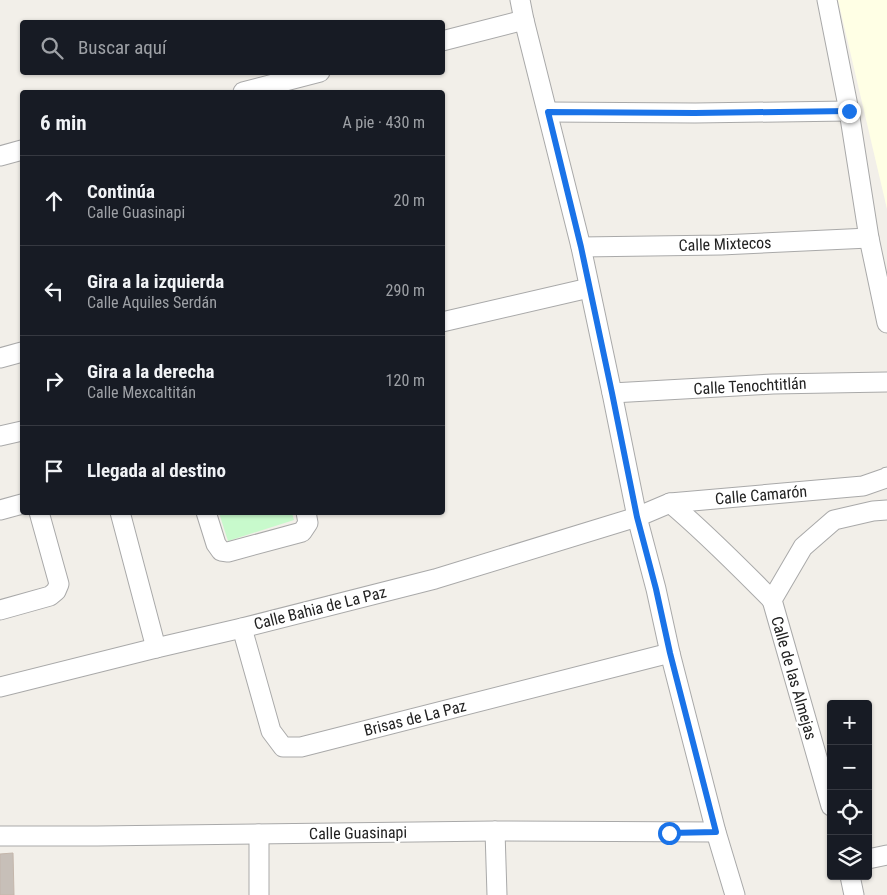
<!DOCTYPE html>
<html lang="es">
<meta charset="utf-8">
<style>
body{margin:0;font-family:"Roboto Condensed",sans-serif;background:#20242c;color:#f1f3f6}
.controls{position:absolute;right:15px;bottom:15px;display:grid;overflow:hidden;border-radius:5px;box-shadow:0 1px 4px #0004}
.controls button{width:45px;height:45px;display:grid;place-items:center;padding:0;border:0;border-bottom:1px solid #363941;background:#171b24;color:#f1f3f6;font:25px sans-serif}
.stop{position:absolute;width:15px;height:15px;margin:-11px;border:4px solid #1a73e8;border-radius:50%;background:#fff}
.stop.end{background:#1a73e8;border-color:#fff;box-shadow:0 1px 5px #0008}
.list{margin:0;padding:0;list-style:none}
h2{display:flex;justify-content:space-between;align-items:center;height:65px;margin:0;padding:0 20px;font-size:21px}
h2 small{font-size:16px;font-weight:400;color:#9ea1a6}
.list li{display:grid;grid-template-columns:32px 1fr auto;gap:15px;align-items:center;box-sizing:border-box;height:90px;padding:0 20px;border-top:1px solid #363941}
.list b{display:block;font-size:19px;white-space:nowrap}
.list p{margin:0;font-size:16px;white-space:nowrap;color:#9ea1a6}
.list em{font-size:16px;font-style:normal;color:#9ea1a6}
.icon{flex:none;width:28px;height:28px;fill:none;stroke:currentColor;stroke-width:2;stroke-linecap:round;stroke-linejoin:round}
.map{position:relative;flex:none;width:887px;height:895px;overflow:hidden}
.search{position:absolute;background:#171b24;box-shadow:0 1px 4px #0004;left:20px;top:20px;width:425px;height:55px;display:flex;align-items:center;gap:12px;box-sizing:border-box;padding:0 18px;border-radius:5px;color:#9ea1a6;font-size:19px}
.panel{position:absolute;background:#171b24;box-shadow:0 1px 4px #0004;left:20px;top:90px;width:425px;height:425px;border-radius:5px}
.map>svg:first-child{display:block}
.education{fill:#ffffe5}
.park{fill:#c8facc}
.building{fill:#c7bfb8;stroke:#c4b6ab}
.lines{fill:none;stroke-linecap:round;stroke-linejoin:round}
.minor-casing{stroke:#a9a9a9;stroke-width:21}
.minor{stroke:#fff;stroke-width:19}
.route{stroke:#1a73e8;stroke-width:6}
.labels{text-anchor:middle;dominant-baseline:central;stroke-width:5;stroke-linejoin:round;paint-order:stroke}
.street-label{font-size:16px;fill:#222;stroke:#fff}
</style>
<div class="map">
<svg width="887" height="895" viewBox="0 0 887 895">
<rect width="100%" height="100%" fill="#f2efe9"/>
<path class="education" d="M838,0H887V209Z"/>
<path class="park" d="M219,513H292L294,520L228,541Z"/>
<path class="building" d="M13,853L14,895H0V854Z"/>
<g class="lines">
<g class="minor-casing">
<g id="minor">
<path d="M520,0L524,20L581,247L612,393L637,517L656,589L670,653L716,832L735,895"/>
<path d="M827,0L849,111L869,238L887,323"/>
<path d="M442,41L524,20"/>
<path d="M243,92L320,72"/>
<path d="M548,112L695,113L849,111"/>
<path d="M0,156L22,150"/>
<path d="M581,247L721,245L869,238"/>
<path d="M442,322L589,288"/>
<path d="M0,358L22,352"/>
<path d="M612,393L773,384L887,382"/>
<path d="M0,436L22,431"/>
<path d="M670,503C706,533 739,567 772,600"/>
<path d="M0,510L22,504"/>
<path d="M120,512L156,648"/>
<path d="M206,512L216,544L221,551L228,552L302,532L308,523L306,512"/>
<path d="M0,610L50,596L56,591L59,584L39,512"/>
<path d="M242,628L271,731L283,747H301L670,653"/>
<path d="M0,687L156,648L242,628L435,579L637,517L670,503L863,486L886,478L887,477"/>
<path d="M831,806L772,600L803,547L834,520L873,511L887,510"/>
<path d="M495,831L497,895"/>
<path d="M259,834V895"/>
<path d="M0,836H97L495,831L716,832"/>
<path d="M868,859L887,855"/>
<path d="M850,876L854,895"/>
</g>
</g>
<use href="#minor" class="minor"/>
</g>
<g class="lines">
<path class="route" d="M669,833L716,832L670,653L656,589L637,517L612,393L581,247L548,112L695,113L849,111"/>
</g>
<g class="labels">
<g class="street-label">
<text transform="translate(725 244) rotate(-2)">Calle Mixtecos</text>
<text transform="translate(750 386) rotate(-3)">Calle Tenochtitlán</text>
<text transform="translate(761 495) rotate(-5)">Calle Camarón</text>
<text transform="translate(320 608) rotate(-14)">Calle Bahia de La Paz</text>
<text transform="translate(794 678) rotate(74)">Calle de las Almejas</text>
<text transform="translate(415 718) rotate(-14)">Brisas de La Paz</text>
<text transform="translate(358 833) rotate(-1)">Calle Guasinapi</text>
</g>
</g>
</svg>
<div class="controls">
<button>+</button>
<button>−</button>
<button><svg class="icon" aria-label="locate" viewBox="0 0 24 24"><circle cx="12" cy="12" r="6"/><path d="M12 2v4M12 18v4M2 12h4M18 12h4"/></svg></button>
<button><svg class="icon" aria-label="layers" viewBox="0 0 24 24"><path d="M12 4l9 5-9 5-9-5zM3 14l9 5 9-5"/></svg></button>
</div>
<div class="stop" style="left:669px;top:833px"></div>
<div class="stop end" style="left:849px;top:111px"></div>
<div class="search"><svg class="icon" aria-label="search" viewBox="0 0 24 24"><circle cx="10" cy="10" r="6"/><path d="M15 15l6 6"/></svg>Buscar aquí</div>
<section class="panel">
<h2>6 min<small>A pie · 430 m</small></h2>
<ul class="list">
<li><svg class="icon" aria-label="ahead" viewBox="0 0 24 24"><path d="M12 20V5M6 11l6-6 6 6"/></svg><div><b>Continúa</b><p>Calle Guasinapi</p></div><em>20 m</em></li>
<li><svg class="icon" aria-label="left" viewBox="0 0 24 24"><path d="M17 20v-9H6M10 6l-5 5 5 5"/></svg><div><b>Gira a la izquierda</b><p>Calle Aquiles Serdán</p></div><em>290 m</em></li>
<li><svg class="icon" aria-label="right" viewBox="0 0 24 24"><path d="M7 20v-9h11M14 6l5 5-5 5"/></svg><div><b>Gira a la derecha</b><p>Calle Mexcaltitán</p></div><em>120 m</em></li>
<li><svg class="icon" aria-label="arrive" viewBox="0 0 24 24"><path d="M6 21V4h12l-3 4 3 4H6"/></svg><div><b>Llegada al destino</b></div></li>
</ul>
</section>
</div>
